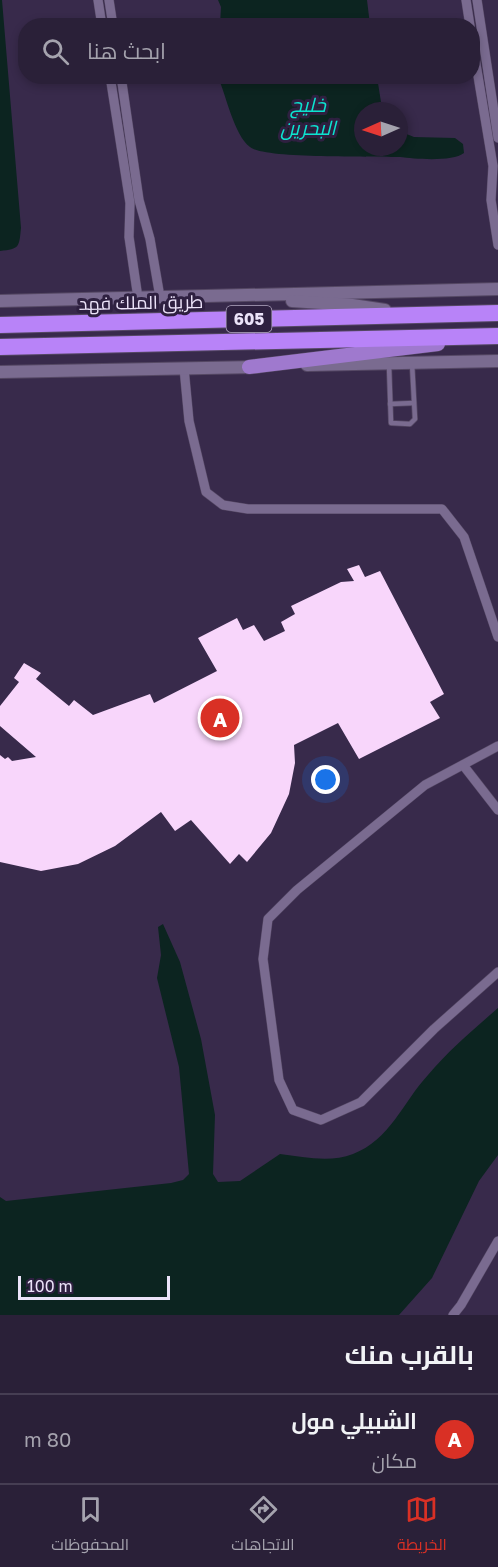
<!DOCTYPE html>
<html lang="ar">
<meta charset="utf-8">
<style>
body{margin:0;font-family:"Golos Text",Cairo,sans-serif;background:#322840;color:#f1f3f6;direction:rtl}
.compass{position:absolute;left:354px;top:102px;width:54px;height:54px;border-radius:50%;background:#2a2038;box-shadow:0 3px 9px #0003;rotate:267deg}
.scale{position:absolute;left:18px;bottom:15px;width:152px;box-sizing:border-box;padding-left:6px;border:3px solid #ece3f9;border-top:0;font-size:16px;line-height:21px;white-space:nowrap;color:#ece3f9;-webkit-text-stroke:4px #2e2040;paint-order:stroke}
.you{position:absolute;left:326px;top:780px;width:21px;height:21px;margin:-15px;border:4px solid #fff;border-radius:50%;background:#1a73e8;box-shadow:0 0 0 9px #1a73e833}
.badge{display:grid;place-items:center;width:39px;height:39px;border-radius:50%;background:#d93025;color:#fff;font-size:20px;font-weight:700}
.pin{position:absolute;translate:-50% -50%;border:3px solid #fff;box-shadow:0 2px 6px #0006}
.list{margin:0;padding:0;list-style:none}
h2{display:flex;justify-content:space-between;align-items:center;height:78px;margin:0;padding:0 24px;font-size:26px}
h2 small{font-size:20px;font-weight:400;color:#a5a3ae}
.list li{display:grid;grid-template-columns:39px 1fr auto;gap:18px;align-items:center;box-sizing:border-box;height:90px;padding:0 24px;border-top:2px solid #463e53}
.list b{display:block;font-size:22px;white-space:nowrap}
.list p{margin:0;font-size:20px;white-space:nowrap;color:#a5a3ae}
.list em{font-size:20px;font-style:normal;color:#a5a3ae}
.icon{flex:none;width:33px;height:33px;fill:none;stroke:currentColor;stroke-width:2;stroke-linecap:round;stroke-linejoin:round}
.map{position:relative;flex:none;width:498px;height:1315px;overflow:hidden;direction:ltr}
.search{position:absolute;background:#2a2038;box-shadow:0 3px 9px #0003;left:18px;right:18px;top:18px;height:66px;display:flex;align-items:center;gap:15px;box-sizing:border-box;padding:0 21px;border-radius:24px;color:#a5a3ae;font-size:22px}
.sheet{height:168px;background:#2a2038}
nav{display:flex;justify-content:space-around;align-items:center;box-sizing:border-box;height:84px;border-top:2px solid #463e53;background:#2a2038;font-size:16px;color:#a5a3ae}
nav a{display:grid;justify-items:center;gap:3px}
nav .on{color:#d93025}
.map>svg:first-child{display:block}
.water{fill:#0c2420}
.building{fill:#f8d6fb}
.lines{fill:none;stroke-linecap:round;stroke-linejoin:round}
.service-casing{stroke:#554864;stroke-width:6}
.minor-casing{stroke:#554864;stroke-width:10}
.secondary-casing{stroke:#554864;stroke-width:14}
.primary-casing{stroke:#554864;stroke-width:15}
.motorway-casing{stroke:#554864;stroke-width:18}
.service{stroke:#7a6b90;stroke-width:4.5}
.minor{stroke:#7a6b90;stroke-width:9}
.secondary{stroke:#7a6b90;stroke-width:12}
.primary{stroke:#9f79ce;stroke-width:14}
.motorway{stroke:#b883f8;stroke-width:16}
.labels{text-anchor:middle;dominant-baseline:central;stroke-width:6;stroke-linejoin:round;paint-order:stroke}
.shield{fill:#2e2040;stroke:#b3a8c2;stroke-width:1.5}
.shield-label{font-size:16px;font-weight:bold;fill:#ece3f9}
.street-label{font-size:18px;fill:#ece3f9;stroke:#2e2040}
.water-label{font-size:20px;font-style:italic;fill:#0ce4d0;stroke:#2e2040}
</style>
<div class="map">
<svg width="498" height="1315" viewBox="0 0 498 1315">
<rect width="100%" height="100%" fill="#382a4b"/>
<g class="water">
<path d="M0,0H2L21,228C19,247 20,249 0,251Z"/>
<path d="M218,0H367L370,25H220L221,7Z"/>
<path d="M218,77H377L381,102L384,111H363V147H399V131L414,137L455,138L463,144L464,153C453,162 415,159 400,157C375,156 264,159 250,147C234,135 226,95 218,77Z"/>
<path d="M163,924L180,962L201,1039L215,1115L213,1174L218,1182L240,1181L280,1154C304,1157 330,1163 353,1154C390,1140 403,1102 428,1075C449,1050 474,1029 498,1008V1155L479,1181L432,1278L399,1315H0V1197L6,1201L171,1183L183,1180L189,1174L179,1067L157,978L161,955L158,927Z"/>
</g>
<path class="building" d="M359,565L365,577L380,571L444,694L430,702L440,718L359,759L338,723L294,745L295,763L289,794L271,833L247,862L239,854L230,864L191,820L175,831L161,812L115,846L78,864L41,871L0,862V755L5,759L8,757L12,761L36,757L0,726V706L19,682L14,678L24,663L41,673L36,679L69,706L74,700L93,715L150,694L154,703L217,671L198,638L237,618L243,630L254,625L264,641L285,631L281,622L295,614L291,606L341,582L354,581L347,569Z"/>
<g class="lines">
<g class="service-casing">
<g id="service">
<path d="M389,365L391,423L410,424L415,419L412,363"/>
<path d="M390,404L414,403"/>
</g>
</g>
<g class="minor-casing">
<g id="minor">
<path d="M98,0L102,26"/>
<path d="M109,0L113,26"/>
<path d="M466,0L470,26"/>
<path d="M477,0L498,138"/>
<path d="M472,40L493,166L491,200L498,245"/>
<path d="M110,76L130,203L129,237L138,298"/>
<path d="M121,76L139,200L150,239L160,297"/>
<path d="M184,368L189,421L206,492L223,505L248,509H442L464,537L498,637"/>
<path d="M498,746L425,785L297,890L268,919L263,959L279,1080L293,1110L321,1120L361,1102L434,1029L498,972"/>
<path d="M463,765L498,810"/>
<path d="M453,1315L461,1305L498,1241"/>
</g>
</g>
<g class="secondary-casing">
<g id="secondary">
<path d="M0,301L498,289"/>
<path d="M292,301L352,305L385,310"/>
<path d="M307,365L498,361"/>
<path d="M0,372L257,367"/>
</g>
</g>
<g class="primary-casing">
<path id="primary" d="M249,367L438,344"/>
</g>
<g class="motorway-casing">
<g id="motorway">
<path d="M0,325L498,313"/>
<path d="M0,347L498,336"/>
</g>
</g>
<use href="#service" class="service"/>
<use href="#minor" class="minor"/>
<use href="#secondary" class="secondary"/>
<use href="#primary" class="primary"/>
<use href="#motorway" class="motorway"/>
</g>
<g class="labels">
<rect class="shield" x="226.5" y="306" width="45" height="26" rx="4.5"/>
<g class="shield-label">
<text x="249" y="319">605</text>
</g>
<g class="street-label">
<text transform="translate(141 302) rotate(-1)">طريق الملك فهد</text>
</g>
<g class="water-label">
<text x="308" y="104">خليج<tspan x="308" dy="23">البحرين</tspan></text>
</g>
</g>
</svg>
<svg class="compass" viewBox="-18 -18 36 36"><path d="M0-13l5 13h-10z" fill="#e53935"/><path d="M0 13l5-13h-10z" fill="#a5a3ae"/></svg>
<div class="scale">100 m</div>
<div class="you"></div>
<div class="pin badge" style="left:220px;top:718px">A</div>
<div class="search"><svg class="icon" aria-label="search" viewBox="0 0 24 24"><circle cx="10" cy="10" r="6"/><path d="M15 15l6 6"/></svg>ابحث هنا</div>
</div>
<section class="sheet">
<h2>بالقرب منك<small></small></h2>
<ul class="list">
<li><span class="badge">A</span><div><b>الشبيلي مول</b><p>مكان</p></div><em>80 m</em></li>
</ul>
</section>
<nav>
<a class="on"><svg class="icon" aria-label="map" viewBox="0 0 24 24"><path d="M3 6l6-2 6 2 6-2v14l-6 2-6-2-6 2zM9 4v14M15 6v14"/></svg>الخريطة</a>
<a><svg class="icon" aria-label="directions" viewBox="0 0 24 24"><path d="M12 3l9 9-9 9-9-9zM9 14v-3h6M13 9l2 2-2 2"/></svg>الاتجاهات</a>
<a><svg class="icon" aria-label="saved" viewBox="0 0 24 24"><path d="M7 4h10v16l-5-4-5 4z"/></svg>المحفوظات</a>
</nav>
